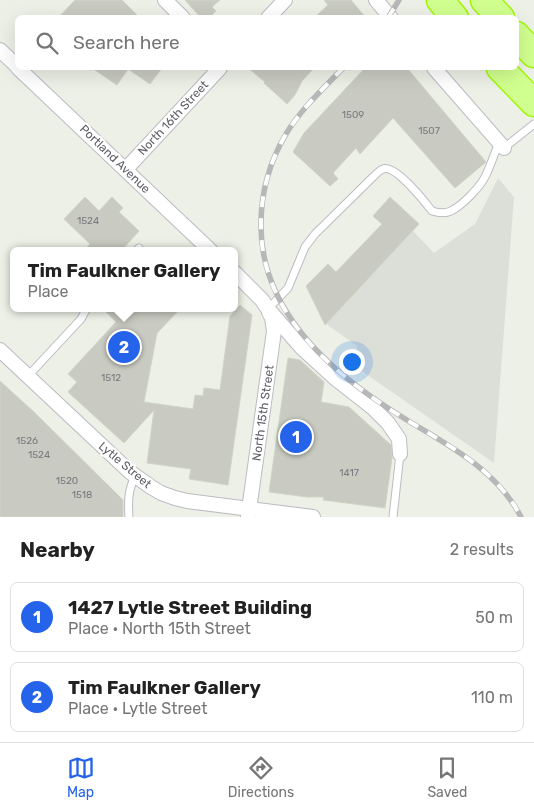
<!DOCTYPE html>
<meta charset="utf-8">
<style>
body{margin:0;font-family:Rubik,sans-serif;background:#f2f2f2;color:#222}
.you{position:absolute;left:351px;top:361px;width:18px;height:18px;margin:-12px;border:4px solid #fff;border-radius:50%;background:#1a73e8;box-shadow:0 0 0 8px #1a73e833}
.badge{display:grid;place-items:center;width:32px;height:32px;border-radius:50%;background:#2563eb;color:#fff;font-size:16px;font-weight:700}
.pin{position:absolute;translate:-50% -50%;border:2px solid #fff;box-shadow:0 1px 5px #0006}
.popup{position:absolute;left:10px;top:247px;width:228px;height:65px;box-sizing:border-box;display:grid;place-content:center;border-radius:8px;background:#fff;filter:drop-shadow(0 1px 4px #0005);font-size:16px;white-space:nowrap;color:#767676}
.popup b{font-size:19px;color:#222}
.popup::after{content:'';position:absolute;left:50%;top:100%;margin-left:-10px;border:10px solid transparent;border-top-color:#fff}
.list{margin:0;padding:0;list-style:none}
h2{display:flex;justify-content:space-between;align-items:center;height:65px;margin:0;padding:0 20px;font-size:21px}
h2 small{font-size:16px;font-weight:400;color:#767676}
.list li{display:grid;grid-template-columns:32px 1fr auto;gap:15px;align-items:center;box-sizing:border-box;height:70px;margin:0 10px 10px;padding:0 10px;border:1px solid #e0e0e0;border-radius:8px}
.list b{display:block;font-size:19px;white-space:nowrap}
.list p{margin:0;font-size:16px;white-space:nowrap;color:#767676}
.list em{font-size:16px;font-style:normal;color:#767676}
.icon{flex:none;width:28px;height:28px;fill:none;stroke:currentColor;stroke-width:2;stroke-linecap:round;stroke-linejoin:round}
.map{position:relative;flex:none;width:534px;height:517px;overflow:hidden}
.search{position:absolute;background:#fff;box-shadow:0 5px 20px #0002;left:15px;right:15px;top:15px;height:55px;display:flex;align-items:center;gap:12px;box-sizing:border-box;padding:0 18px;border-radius:8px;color:#767676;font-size:19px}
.sheet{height:225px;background:#fff}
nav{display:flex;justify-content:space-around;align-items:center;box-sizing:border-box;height:70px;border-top:1px solid #e0e0e0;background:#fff;font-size:14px;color:#767676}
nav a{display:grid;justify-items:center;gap:2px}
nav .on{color:#2563eb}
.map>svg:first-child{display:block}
.industrial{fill:#dcdfd8}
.building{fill:#c9cbc2;stroke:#cfd5c4}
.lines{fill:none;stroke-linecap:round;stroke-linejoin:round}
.service-casing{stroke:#bdbbc2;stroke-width:9}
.minor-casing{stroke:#bdbbc2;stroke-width:16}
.motorway-casing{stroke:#a1f700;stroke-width:29}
.service{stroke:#fff;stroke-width:7}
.minor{stroke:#fff;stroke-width:14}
.motorway{stroke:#d1ff8f;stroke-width:26}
.rail-casing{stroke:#b7b7b8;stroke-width:5.5}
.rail{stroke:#fff;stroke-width:4;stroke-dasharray:11;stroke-linecap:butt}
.labels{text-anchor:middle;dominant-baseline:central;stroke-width:4.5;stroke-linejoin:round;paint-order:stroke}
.number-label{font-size:10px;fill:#7a797e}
.street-label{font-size:12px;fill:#605e67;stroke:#fff}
</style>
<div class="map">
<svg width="534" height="517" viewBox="0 0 534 517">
<rect width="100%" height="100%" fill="#ecf0e6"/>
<path class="industrial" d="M498,178L514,197L494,463L356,367L357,346L325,323L413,231L434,253L475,224Z"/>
<g class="building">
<path d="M75,0H122L140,18H58Z"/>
<path d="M185,0H220L212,7L216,11L209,18H201Z"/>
<path d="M324,0H351L366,18H314L328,5Z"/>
<path d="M92,68H162L150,84L128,69L117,85Z"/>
<path d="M248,68H314L302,81L295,95L287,104L264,83L265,82Z"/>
<path d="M365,68H407L486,162L455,188L393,118L360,154L356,148L333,173L338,179L330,186L293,152L304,133Z"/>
<path d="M85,197L99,211L112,197L123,208L119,212L139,231L121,251H84L90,244L64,219Z"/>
<path d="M390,197L419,224L325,325L306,286L328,264L336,272L382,224L373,216Z"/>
<path d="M240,305L252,315L228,485L189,479L191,469L147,463L154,410L124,443L68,392L77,382L68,374L116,322L102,308H181L157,333L144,402L193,409L195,395L203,396L204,388L220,390L230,316Z"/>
<path d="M288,358L300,360L324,382L321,402L349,407L391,445L392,458L385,508L323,500L324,497H307L269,492Z"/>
<path d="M0,381L34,412L123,500V517H0Z"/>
</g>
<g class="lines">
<g class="service-casing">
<g id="service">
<path d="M504,148L534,124"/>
<path d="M136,251L139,248"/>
<path d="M268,309L288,288L305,247L315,234L374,176C376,174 380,170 383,169C395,164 425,202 432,211C439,213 445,214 451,211C463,205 481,186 486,175C491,164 495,153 499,142"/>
<path d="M28,376L81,319L87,308"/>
<path d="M129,517C128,501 128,491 135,476"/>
<path d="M393,517L400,454"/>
</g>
</g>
<g class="minor-casing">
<g id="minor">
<path d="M165,0L183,18"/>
<path d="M376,0L391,18"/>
<path d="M268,18L285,0"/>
<path d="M0,50L18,67"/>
<path d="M18,68L211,251"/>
<path d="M434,68L504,148"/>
<path d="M126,169L220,68"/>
<path d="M234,272L262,300L268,309L301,347L336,379L373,408L388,423L399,439L400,454"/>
<path d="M0,350L130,472L151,487L161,493L175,498L187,501L313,517"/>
<path d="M248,517L274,331L272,318L269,312"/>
</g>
</g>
<g class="motorway-casing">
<g id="motorway">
<path d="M440,0L455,18"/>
<path d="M484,0L501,18"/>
<path d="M516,35L534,54"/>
<path d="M500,68L534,103"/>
</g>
</g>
<use href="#service" class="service"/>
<use href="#minor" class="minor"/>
<use href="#motorway" class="motorway"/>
<g class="rail-casing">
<g id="rail">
<path d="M388,18L399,0"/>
<path d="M343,68C324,88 301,109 286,134C270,161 261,192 261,224C260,304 319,362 382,404C431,438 492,461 521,517"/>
</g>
</g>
<use href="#rail" class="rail"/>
</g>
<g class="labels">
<g class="number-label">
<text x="353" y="115">1509</text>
<text x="429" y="131">1507</text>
<text x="88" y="221">1524</text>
<text x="111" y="378">1512</text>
<text x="27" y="441">1526</text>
<text x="39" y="455">1524</text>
<text x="349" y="473">1417</text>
<text x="67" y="481">1520</text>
<text x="82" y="495">1518</text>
</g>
<g class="street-label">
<text transform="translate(173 118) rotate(-47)">North 16th Street</text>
<text transform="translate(115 159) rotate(44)">Portland Avenue</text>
<text transform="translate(263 413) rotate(-82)">North 15th Street</text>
<text transform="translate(125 465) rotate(40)">Lytle Street</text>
</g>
</g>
</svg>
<div class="you"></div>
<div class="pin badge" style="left:296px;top:437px">1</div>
<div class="pin badge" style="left:124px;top:347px">2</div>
<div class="popup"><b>Tim Faulkner Gallery</b>Place</div>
<div class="search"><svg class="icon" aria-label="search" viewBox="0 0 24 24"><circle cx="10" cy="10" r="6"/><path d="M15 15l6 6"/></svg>Search here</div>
</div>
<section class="sheet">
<h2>Nearby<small>2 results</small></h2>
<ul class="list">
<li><span class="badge">1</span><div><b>1427 Lytle Street Building</b><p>Place · North 15th Street</p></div><em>50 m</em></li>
<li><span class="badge">2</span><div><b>Tim Faulkner Gallery</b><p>Place · Lytle Street</p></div><em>110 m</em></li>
</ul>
</section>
<nav>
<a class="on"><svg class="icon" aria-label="map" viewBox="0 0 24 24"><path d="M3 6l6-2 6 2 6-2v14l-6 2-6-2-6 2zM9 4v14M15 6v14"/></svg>Map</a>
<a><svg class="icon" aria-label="directions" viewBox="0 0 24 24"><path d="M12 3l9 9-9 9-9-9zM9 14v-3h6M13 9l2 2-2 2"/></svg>Directions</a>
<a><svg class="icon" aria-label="saved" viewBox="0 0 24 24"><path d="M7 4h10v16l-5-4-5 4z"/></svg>Saved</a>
</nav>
